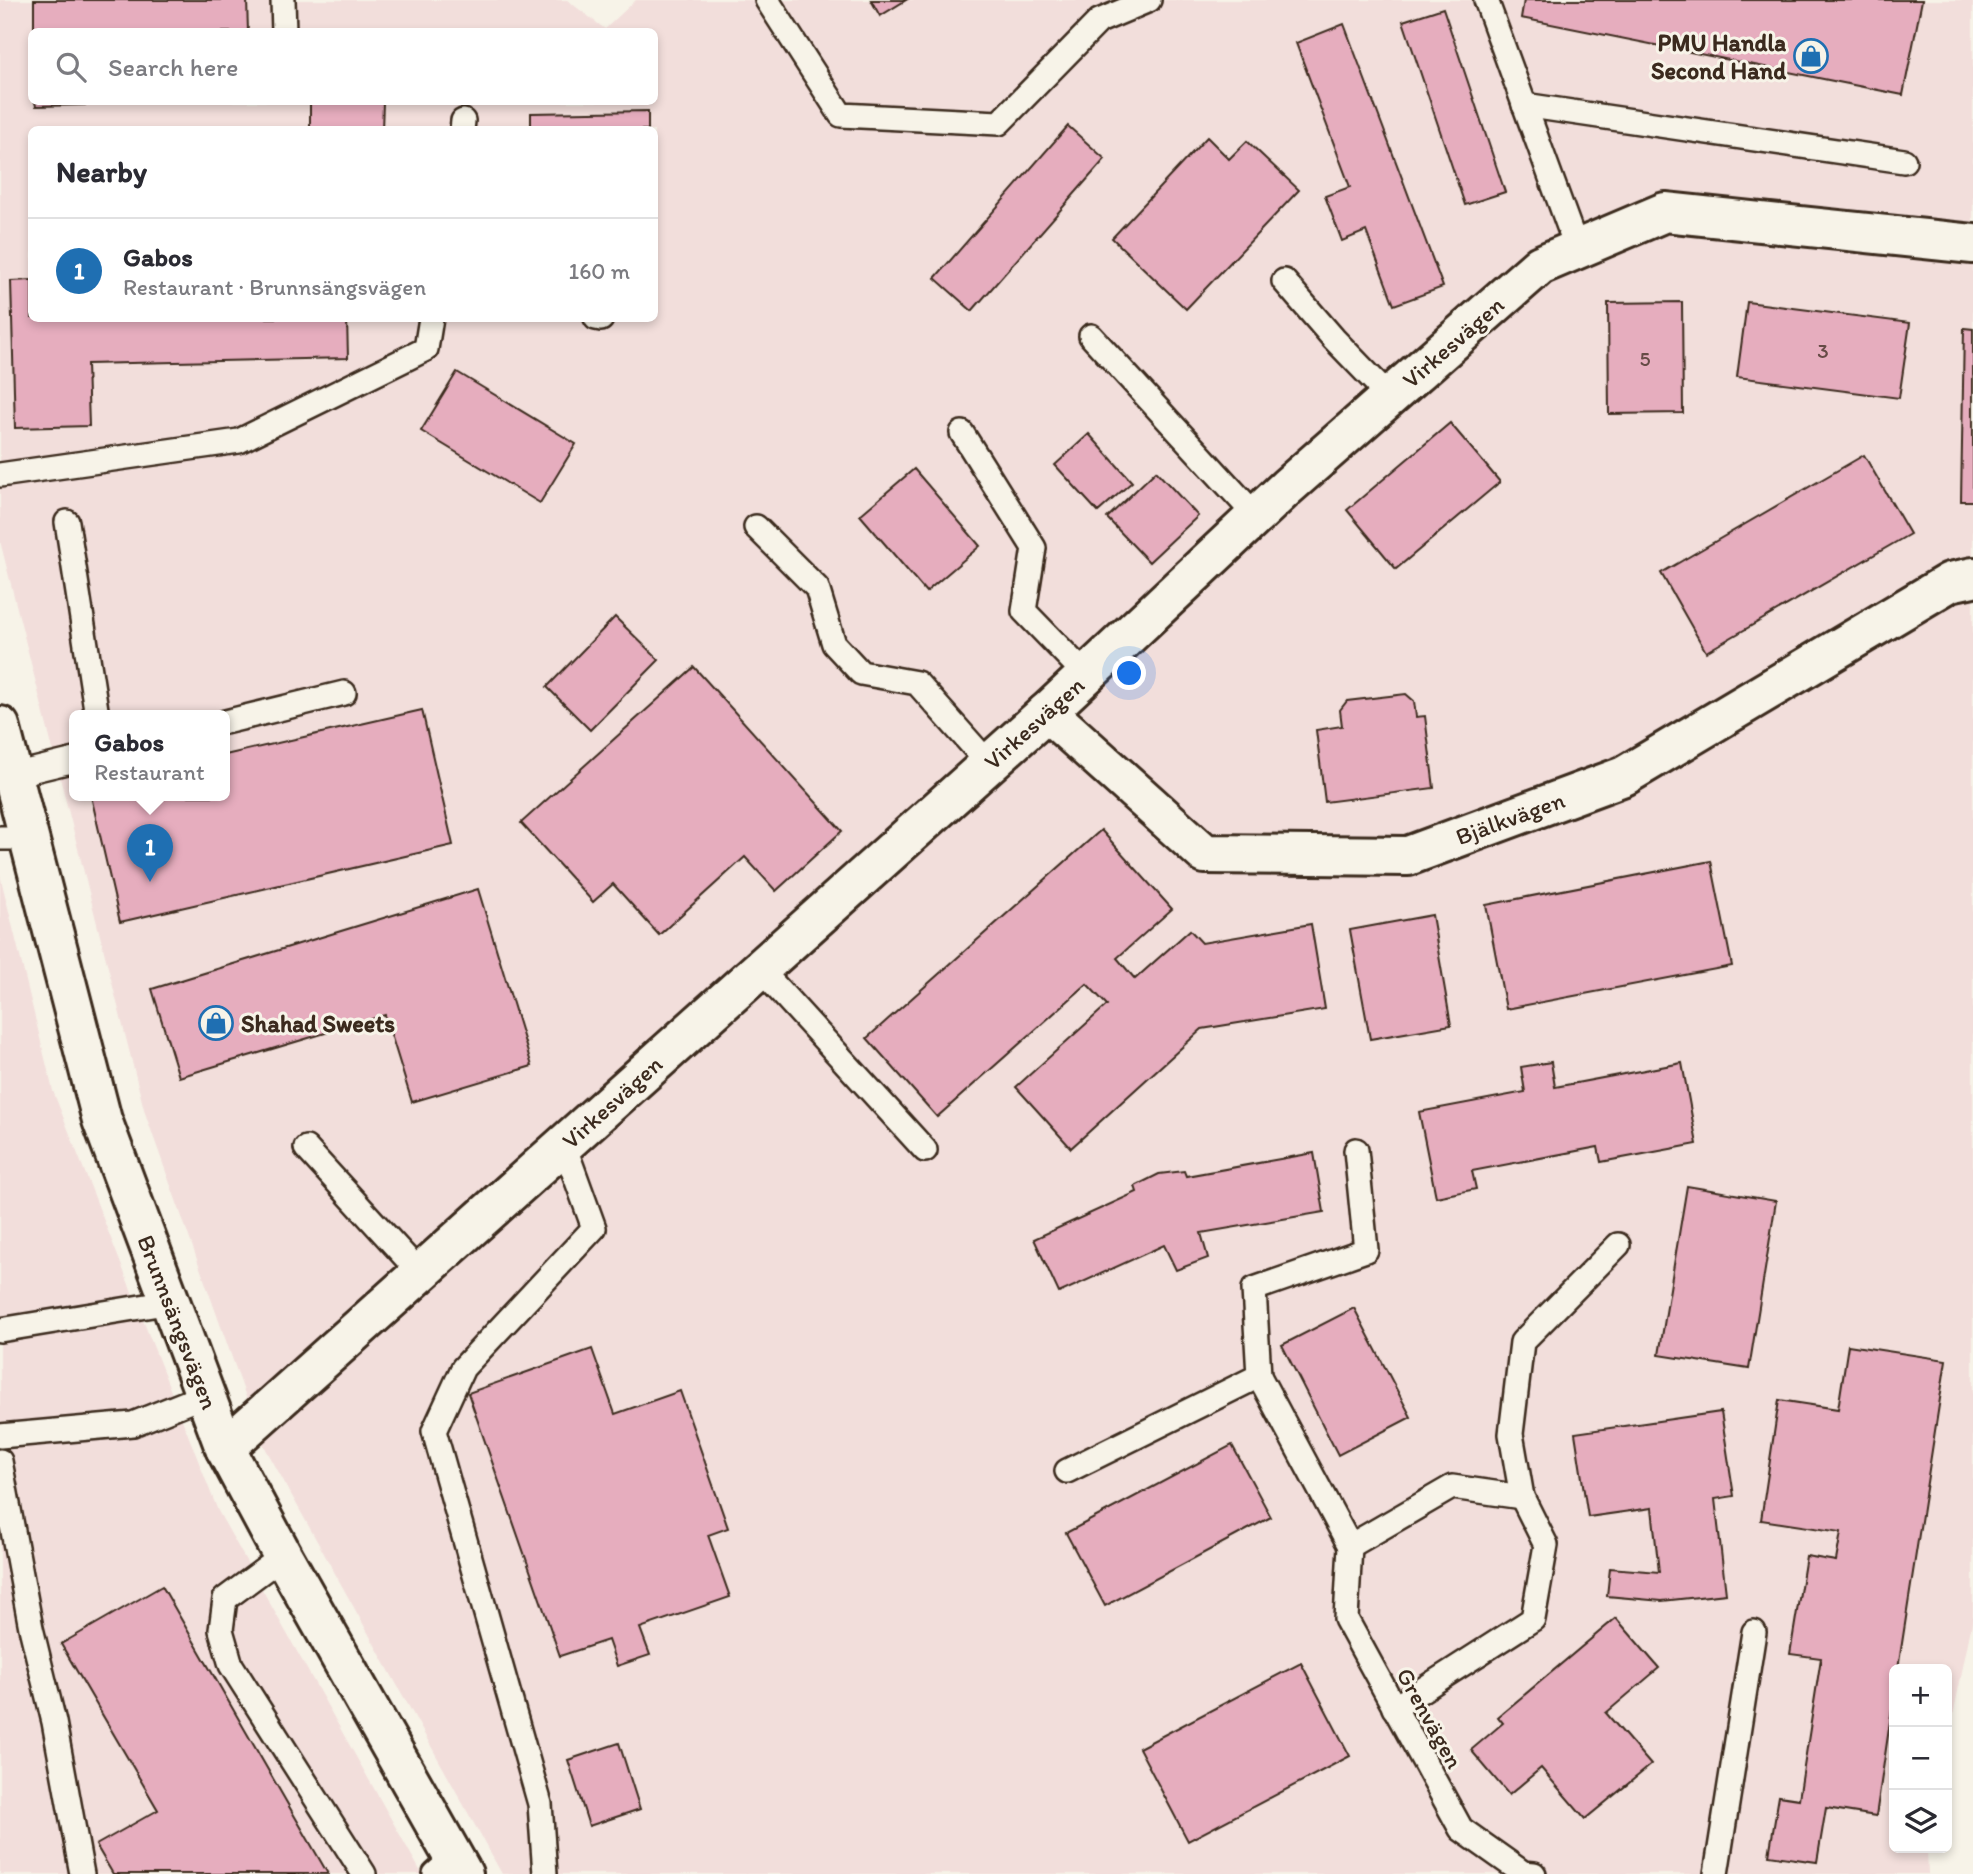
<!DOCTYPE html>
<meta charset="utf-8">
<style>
body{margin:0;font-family:Itim,sans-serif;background:#f2f2f3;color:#2b2b33}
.controls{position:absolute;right:21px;bottom:21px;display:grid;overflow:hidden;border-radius:10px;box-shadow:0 4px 10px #0003}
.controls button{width:63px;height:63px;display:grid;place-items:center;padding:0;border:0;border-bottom:2px solid #e1e1e2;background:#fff;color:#2b2b33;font:35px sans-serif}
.you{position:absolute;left:1130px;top:674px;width:24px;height:24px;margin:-18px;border:5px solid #fff;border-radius:50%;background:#1a73e8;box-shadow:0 0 0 10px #1a73e833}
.badge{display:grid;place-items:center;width:46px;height:46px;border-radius:50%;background:#1f6fb2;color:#fff;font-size:23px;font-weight:700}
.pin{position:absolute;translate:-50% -58px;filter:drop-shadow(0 2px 4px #0008)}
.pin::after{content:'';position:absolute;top:37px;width:24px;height:21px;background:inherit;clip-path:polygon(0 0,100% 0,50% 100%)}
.popup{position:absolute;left:69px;top:710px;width:161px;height:91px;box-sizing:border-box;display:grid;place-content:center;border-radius:10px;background:#fff;filter:drop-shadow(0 2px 5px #0005);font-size:23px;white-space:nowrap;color:#7c7c81}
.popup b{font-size:26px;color:#2b2b33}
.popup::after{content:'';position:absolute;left:50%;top:100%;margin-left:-14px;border:14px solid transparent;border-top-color:#fff}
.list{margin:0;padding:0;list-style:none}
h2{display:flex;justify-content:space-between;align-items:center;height:91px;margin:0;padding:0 28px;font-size:30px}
h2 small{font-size:23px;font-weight:400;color:#7c7c81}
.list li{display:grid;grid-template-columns:46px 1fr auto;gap:21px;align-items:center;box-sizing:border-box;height:105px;padding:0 28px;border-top:2px solid #e1e1e2}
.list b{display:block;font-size:26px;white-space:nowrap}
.list p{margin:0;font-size:23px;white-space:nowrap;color:#7c7c81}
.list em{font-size:23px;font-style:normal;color:#7c7c81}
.icon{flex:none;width:38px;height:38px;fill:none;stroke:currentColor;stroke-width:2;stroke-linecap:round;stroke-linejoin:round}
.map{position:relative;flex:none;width:1973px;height:1874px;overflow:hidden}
.search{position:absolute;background:#fff;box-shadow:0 4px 10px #0003;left:28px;top:28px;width:630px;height:77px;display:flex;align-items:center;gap:18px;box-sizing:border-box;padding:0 24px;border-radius:10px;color:#7c7c81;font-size:26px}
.panel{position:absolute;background:#fff;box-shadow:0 4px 10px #0003;left:28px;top:126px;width:630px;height:196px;border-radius:10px}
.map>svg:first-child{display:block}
.built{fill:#f2dedb;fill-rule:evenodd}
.building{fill:#e6adbe;stroke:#3b2a1e;stroke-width:2}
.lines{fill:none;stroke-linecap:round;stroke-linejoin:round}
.lane-casing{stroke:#3b2a1e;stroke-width:28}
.street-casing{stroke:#3b2a1e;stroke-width:44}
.secondary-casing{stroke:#3b2a1e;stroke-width:44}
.lane{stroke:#f7f3e8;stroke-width:23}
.street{stroke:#f7f3e8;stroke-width:38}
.secondary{stroke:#f7f3e8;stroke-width:38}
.labels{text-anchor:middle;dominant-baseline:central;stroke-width:6;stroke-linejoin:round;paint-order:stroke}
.number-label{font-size:21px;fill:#664b46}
.poi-label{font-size:24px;font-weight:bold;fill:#3b2a1e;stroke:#f7f3e8;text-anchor:end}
.street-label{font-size:24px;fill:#3b2a1e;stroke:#f7f3e8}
</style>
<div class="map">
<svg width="1973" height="1874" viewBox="0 0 1973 1874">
<rect width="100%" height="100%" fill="#f7f3e8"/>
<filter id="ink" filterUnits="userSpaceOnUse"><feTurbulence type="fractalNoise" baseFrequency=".0143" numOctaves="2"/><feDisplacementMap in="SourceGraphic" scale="14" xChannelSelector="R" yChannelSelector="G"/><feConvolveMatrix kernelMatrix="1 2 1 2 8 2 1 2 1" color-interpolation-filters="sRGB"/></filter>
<g filter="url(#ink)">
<g class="built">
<path d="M0,0H567L605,29L636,0H1973V1618L1947,1745V1669H1894V1848H1927L1928,1874H502L262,1442L145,1113L0,541ZM32,32H654V102H32ZM32,130H654V318H32ZM75,716H225V796H75Z"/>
<path d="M0,875L53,1091L218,1511L422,1874H0Z"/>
</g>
<g class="building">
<path d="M34,0H247L248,32H34Z"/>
<path d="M871,0H906L880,16Z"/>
<path d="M1524,0H1922L1903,95L1521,18Z"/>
<path d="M1443,8L1505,192L1465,205L1403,21Z"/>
<path d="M1344,24L1443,287L1394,305L1366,231L1342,241L1325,196L1350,187L1296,43Z"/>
<path d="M35,102H85V105L36,106Z"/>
<path d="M310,102H383L382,130H310Z"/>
<path d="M648,111V130H531V113Z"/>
<path d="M1068,126L1105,159L972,311L935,278Z"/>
<path d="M1207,137L1229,159L1247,141L1299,190L1186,309L1112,238Z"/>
<path d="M32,280V318H347L348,358L87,364L89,426L15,428L11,281Z"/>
<path d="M1682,302L1683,413L1609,414L1608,303Z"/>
<path d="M1747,302L1910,323L1899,398L1737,377Z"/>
<path d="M1964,328L1973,329V501H1961Z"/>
<path d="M457,372L576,444L540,503L421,431Z"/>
<path d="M1450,423L1500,482L1396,569L1347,510Z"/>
<path d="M1089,434L1132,482L1098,512L1055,465Z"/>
<path d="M1864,455L1910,534L1706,652L1661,573Z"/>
<path d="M914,469L980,546L926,592L860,515Z"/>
<path d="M1156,471L1198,516L1149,562L1107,518Z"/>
<path d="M615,617L659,660L590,730L547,687Z"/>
<path d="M694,667L842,831L776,891L745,857L659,935L613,884L593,902L521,823Z"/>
<path d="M1406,694L1414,701L1416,717L1425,716L1434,788L1325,802L1316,730L1342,726L1340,710L1347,701Z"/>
<path d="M422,710L453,845L120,922L91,796H225V755Z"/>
<path d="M1101,830L1172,909L1117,958L1135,979L1190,930L1202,943L1311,924L1325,1009L1202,1029L1071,1148L1016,1087L1107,1005L1087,984L937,1117L867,1038Z"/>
<path d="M1711,861L1732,966L1506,1009L1486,905Z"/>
<path d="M478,889L532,1066L412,1102L385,1015L179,1077L152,989Z"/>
<path d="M1432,915L1451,1025L1370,1039L1350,930Z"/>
<path d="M1551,1062L1555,1087L1682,1063L1697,1144L1601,1162L1598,1147L1472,1171L1476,1189L1436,1197L1419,1112L1525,1092L1521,1067Z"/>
<path d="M1314,1153L1324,1212L1201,1233L1208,1258L1176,1270L1164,1245L1059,1293L1034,1239L1137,1192L1135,1186L1159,1174L1184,1171L1186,1176Z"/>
<path d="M1687,1186L1776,1201L1749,1369L1659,1355Z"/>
<path d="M1354,1308L1411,1417L1338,1455L1282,1345Z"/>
<path d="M1848,1345L1946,1360L1898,1669H1894V1695L1876,1816L1826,1808L1817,1862L1769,1855L1779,1796L1799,1799L1821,1658L1790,1654L1806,1556L1836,1561L1841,1532L1761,1520L1779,1400L1838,1409Z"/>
<path d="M592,1349L615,1414L680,1391L728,1528L708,1535L730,1597L640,1628L650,1655L617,1666L608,1640L560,1656L468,1393Z"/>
<path d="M1721,1412L1734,1496L1715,1499L1726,1594L1662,1601L1607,1596L1610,1568L1659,1572L1652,1508L1588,1517L1575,1433Z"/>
<path d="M1232,1445L1271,1517L1105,1606L1066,1533Z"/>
<path d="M162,1586L328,1874H113L96,1845L158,1810L61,1644Z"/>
<path d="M1616,1618L1659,1668L1606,1713L1651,1765L1585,1819L1541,1768L1509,1795L1471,1750L1503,1723L1498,1717Z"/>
<path d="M1301,1663L1350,1756L1188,1841L1139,1748Z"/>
<path d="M619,1743L640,1809L589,1826L568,1760Z"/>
</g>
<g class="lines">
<g class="lane-casing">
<g id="lane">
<path d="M283,0L284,32"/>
<path d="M767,0L841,115L999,123L1099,21L1149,0"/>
<path d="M1486,0L1577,249"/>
<path d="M1524,105L1904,161"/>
<path d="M462,130L463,121"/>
<path d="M1284,281L1334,339L1390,397"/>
<path d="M596,318L601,319"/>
<path d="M1091,336L1256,516"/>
<path d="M962,433L1034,548L1024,611L1086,675"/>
<path d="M0,475L239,441L426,349L431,318"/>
<path d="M67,522L97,716"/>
<path d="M756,527L817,588L834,644L861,673L917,683L989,764"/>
<path d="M225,722L344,693"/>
<path d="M13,775L75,760"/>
<path d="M0,838H29"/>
<path d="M760,969L925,1150"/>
<path d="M306,1148L420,1273"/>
<path d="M0,1330L171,1302"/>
<path d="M0,1436L133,1424L205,1395"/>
<path d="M0,1461L31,1628L54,1722L82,1874"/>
<path d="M1067,1471L1259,1376"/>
<path d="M1350,1546L1259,1376L1254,1289L1366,1250L1356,1150"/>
<path d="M1350,1546L1346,1619L1461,1829L1523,1873L1534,1874"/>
<path d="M1350,1546L1452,1487L1522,1497"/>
<path d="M283,1556L225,1599L221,1630L231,1665L364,1874"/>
<path d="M1394,1708L1533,1619L1546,1545L1522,1497L1511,1434L1522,1342L1618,1245"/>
<path d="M435,1874L454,1857"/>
<path d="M545,1874L540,1804L434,1431L463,1368L594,1228L564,1145"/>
<path d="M1716,1874L1754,1632"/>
</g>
</g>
<g class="street-casing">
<g id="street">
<path d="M1047,712L1205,854L1408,856L1624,776L1950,582L1973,577"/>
<path d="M225,1448L1047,712L1287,487L1540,265L1665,212L1973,244"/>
</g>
</g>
<g class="secondary-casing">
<path id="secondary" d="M0,726L102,1120L225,1448L283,1556L463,1874"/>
</g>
<use href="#lane" class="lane"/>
<use href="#street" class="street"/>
<use href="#secondary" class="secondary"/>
</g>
</g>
<defs>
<g id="shop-ring" transform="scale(1.75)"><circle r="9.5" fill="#f7f3e8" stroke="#1f6fb2" stroke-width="1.5"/><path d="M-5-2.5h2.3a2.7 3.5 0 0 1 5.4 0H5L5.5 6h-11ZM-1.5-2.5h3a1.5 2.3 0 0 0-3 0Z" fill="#1f6fb2"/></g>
</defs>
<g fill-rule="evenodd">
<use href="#shop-ring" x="1811" y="56"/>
<use href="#shop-ring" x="216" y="1023"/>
</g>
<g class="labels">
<g class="number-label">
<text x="1823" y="350">3</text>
<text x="1645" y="358">5</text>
</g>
<g class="poi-label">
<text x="1786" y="42">PMU Handla<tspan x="1786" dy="28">Second Hand</tspan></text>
<text x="241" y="1023" text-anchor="start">Shahad Sweets</text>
</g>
<g class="street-label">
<text transform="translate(1453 342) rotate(-41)">Virkesvägen</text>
<text transform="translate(1034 723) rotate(-42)">Virkesvägen</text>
<text transform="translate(1510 818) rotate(-20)">Bjälkvägen</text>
<text transform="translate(612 1102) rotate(-42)">Virkesvägen</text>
<text transform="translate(178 1322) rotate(69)">Brunnsängsvägen</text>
<text transform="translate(1430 1718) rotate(61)">Grenvägen</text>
</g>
</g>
</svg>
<div class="controls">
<button>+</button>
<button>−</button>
<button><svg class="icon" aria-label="layers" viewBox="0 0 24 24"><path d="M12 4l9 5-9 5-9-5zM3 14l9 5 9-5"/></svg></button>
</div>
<div class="you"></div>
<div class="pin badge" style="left:150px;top:882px">1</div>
<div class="popup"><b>Gabos</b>Restaurant</div>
<div class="search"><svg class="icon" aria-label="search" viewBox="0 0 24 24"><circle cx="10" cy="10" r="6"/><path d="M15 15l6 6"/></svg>Search here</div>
<section class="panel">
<h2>Nearby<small></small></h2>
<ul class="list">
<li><span class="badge">1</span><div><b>Gabos</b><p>Restaurant · Brunnsängsvägen</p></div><em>160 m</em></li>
</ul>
</section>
</div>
